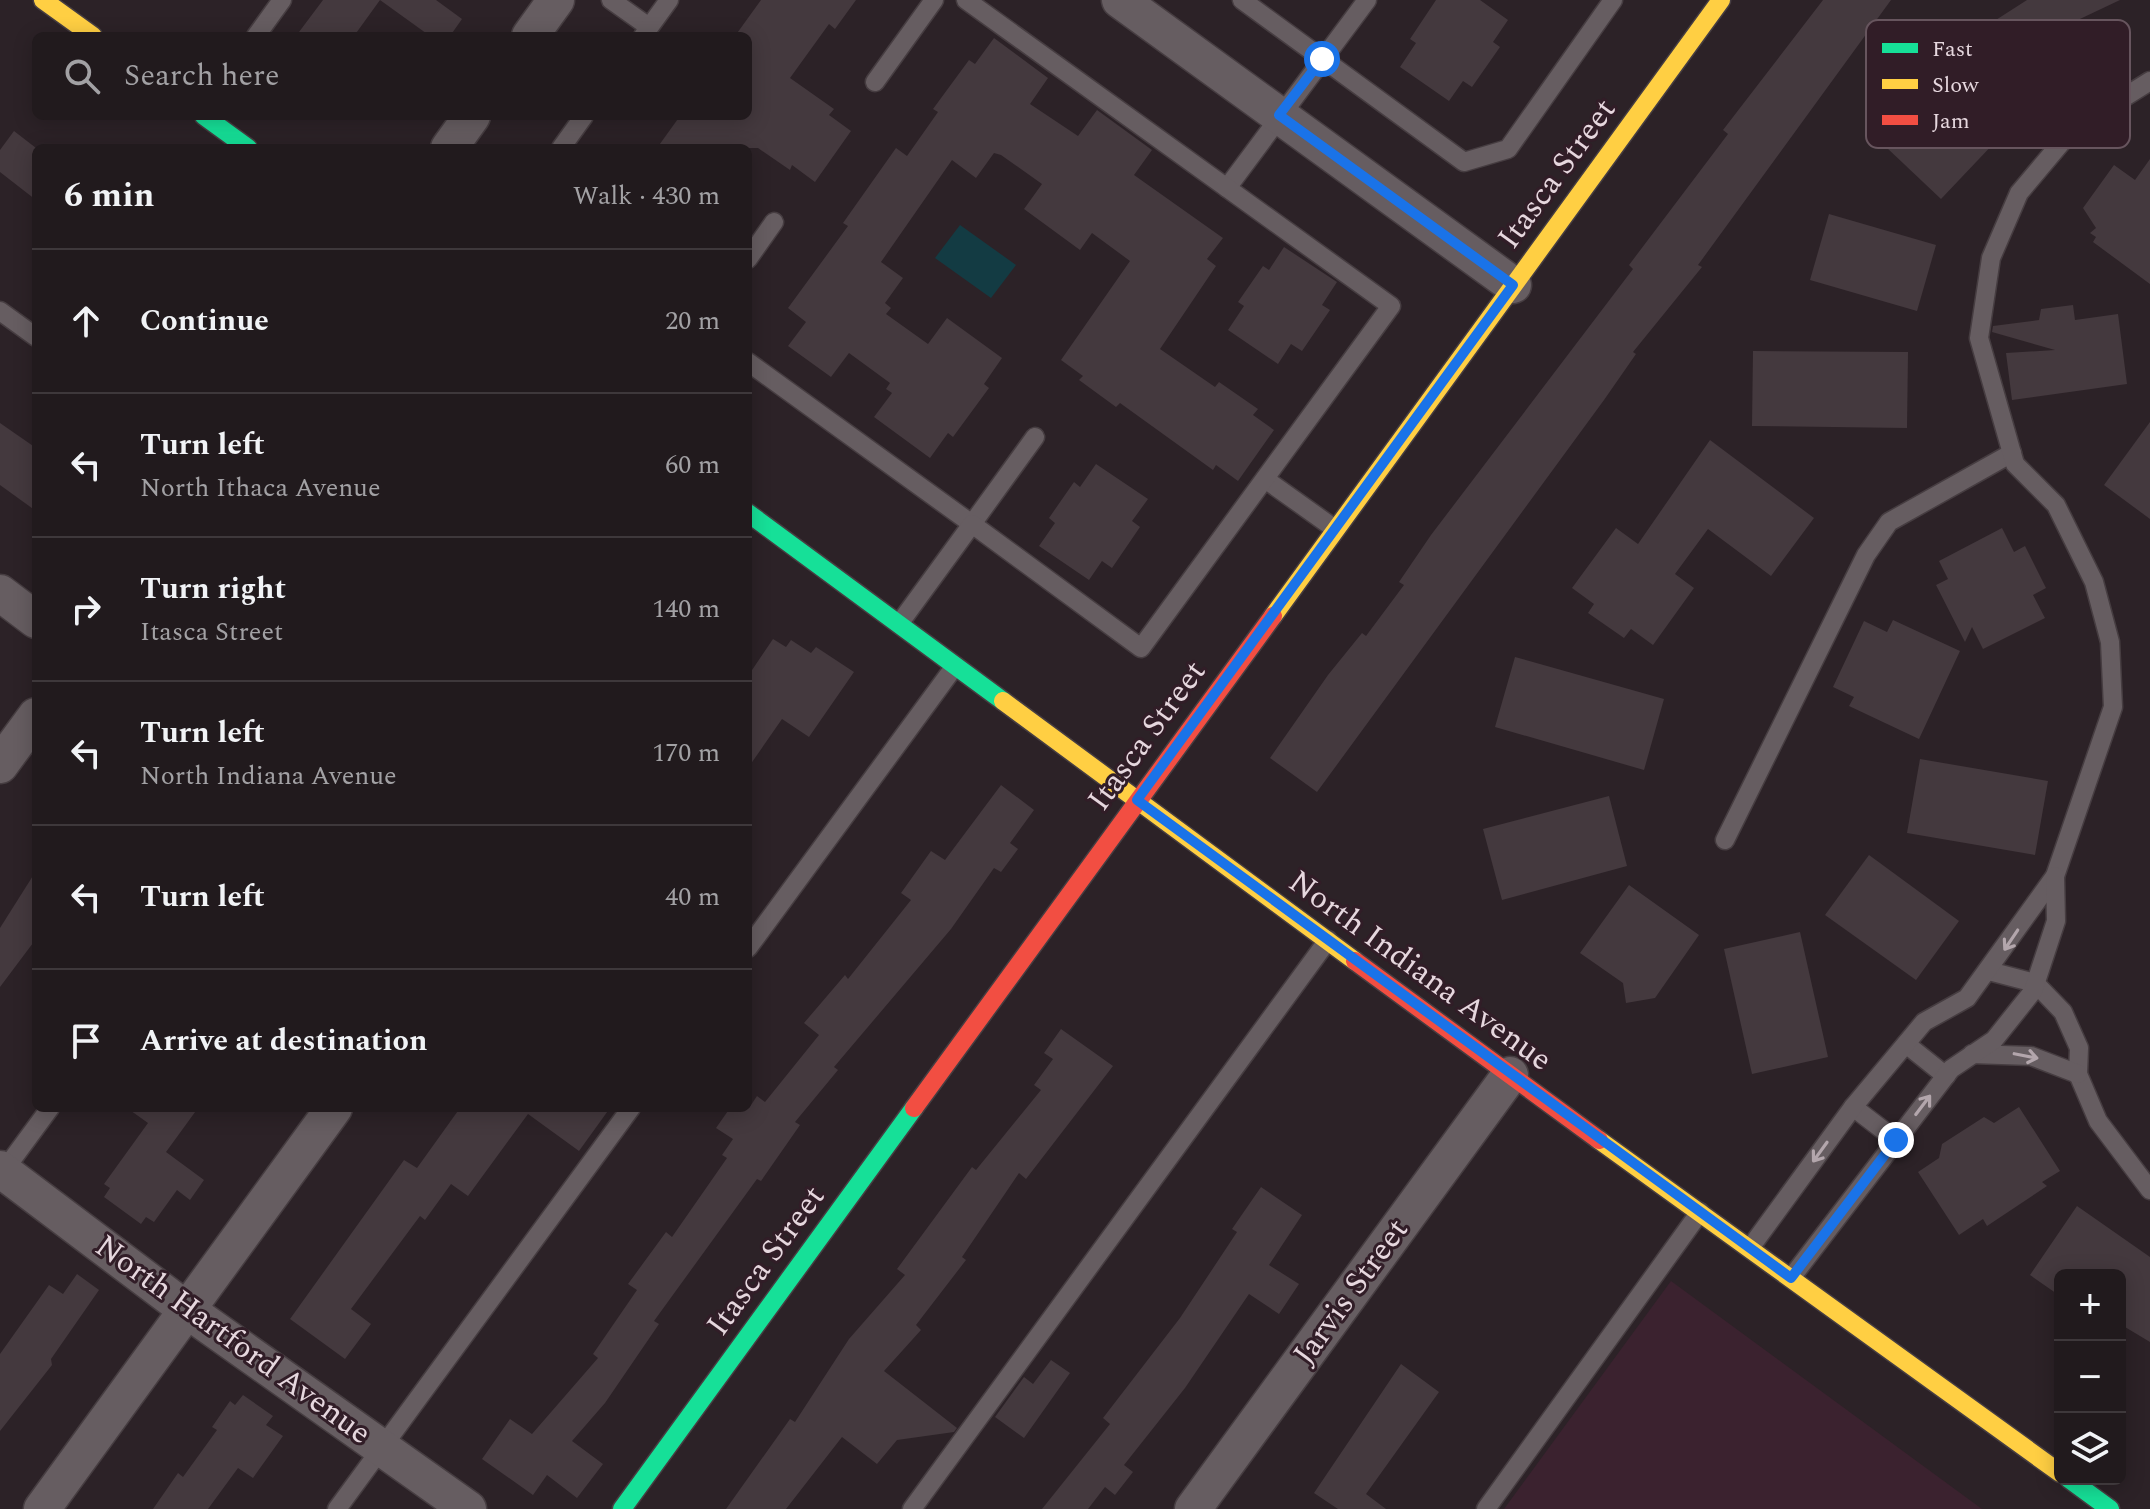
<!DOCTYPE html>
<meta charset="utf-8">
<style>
body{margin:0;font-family:Spectral,serif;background:#292326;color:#f1f3f6}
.controls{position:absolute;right:24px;bottom:24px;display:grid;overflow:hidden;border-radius:12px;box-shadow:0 4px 20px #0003}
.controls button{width:72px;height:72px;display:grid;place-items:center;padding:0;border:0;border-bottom:2px solid #3e383b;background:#211a1d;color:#f1f3f6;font:40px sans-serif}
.stop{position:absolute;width:24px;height:24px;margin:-18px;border:6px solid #1a73e8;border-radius:50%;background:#fff}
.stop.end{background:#1a73e8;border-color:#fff;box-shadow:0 2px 8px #0008}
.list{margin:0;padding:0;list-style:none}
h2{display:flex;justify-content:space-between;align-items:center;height:104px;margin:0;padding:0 32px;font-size:34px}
h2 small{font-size:26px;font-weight:400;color:#a2a1a4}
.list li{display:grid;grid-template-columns:52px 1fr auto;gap:24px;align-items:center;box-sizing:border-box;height:144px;padding:0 32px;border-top:2px solid #3e383b}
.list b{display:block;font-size:30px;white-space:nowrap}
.list p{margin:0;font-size:26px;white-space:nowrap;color:#a2a1a4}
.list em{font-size:26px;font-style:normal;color:#a2a1a4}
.icon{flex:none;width:44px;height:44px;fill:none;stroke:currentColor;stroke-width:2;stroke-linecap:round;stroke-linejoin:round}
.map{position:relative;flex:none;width:2150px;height:1509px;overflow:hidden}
.search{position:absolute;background:#211a1d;box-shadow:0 4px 20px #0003;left:32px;top:32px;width:720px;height:88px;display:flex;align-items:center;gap:20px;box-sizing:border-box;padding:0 28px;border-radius:12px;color:#a2a1a4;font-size:30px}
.panel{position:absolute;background:#211a1d;box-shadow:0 4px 20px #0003;left:32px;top:144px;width:720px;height:968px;border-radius:12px}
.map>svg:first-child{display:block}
.built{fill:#3b222f}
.water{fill:#133b43}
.building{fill:#44393e}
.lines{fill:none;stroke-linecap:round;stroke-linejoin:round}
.lane-casing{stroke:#463d41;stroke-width:21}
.street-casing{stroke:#463d41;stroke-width:39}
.fast-casing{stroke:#463d41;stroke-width:21}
.slow-casing{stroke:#463d41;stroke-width:21}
.jam-casing{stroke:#463d41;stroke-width:21}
.lane{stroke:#665d61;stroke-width:18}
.street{stroke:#665d61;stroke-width:36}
.fast{stroke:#16e098;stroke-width:18}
.slow{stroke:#ffcf43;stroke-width:18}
.jam{stroke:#f24e42;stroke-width:18}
.oneway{stroke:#b3a6ac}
.route{stroke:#1a73e8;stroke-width:10}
.labels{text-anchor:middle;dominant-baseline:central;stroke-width:6;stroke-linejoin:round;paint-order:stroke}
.street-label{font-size:32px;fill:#e6d7de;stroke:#311d27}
.key{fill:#311d27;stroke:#67555e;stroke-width:2}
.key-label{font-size:22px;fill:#e6d7de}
</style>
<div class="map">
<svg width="2150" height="1509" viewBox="0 0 2150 1509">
<rect width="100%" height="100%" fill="#2c2227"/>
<path class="built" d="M1671,1281L1982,1509H1504Z"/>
<path class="water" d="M960,225L1016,265L991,298L935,258Z"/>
<g class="building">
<path d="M323,0H436L462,19L450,36H430L380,0L354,36H296Z"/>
<path d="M761,0H856L835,29L829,24L790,78L834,109L829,115L851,131L815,182L792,165L790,170L758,148H657L680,116H748V36H735Z"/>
<path d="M1436,0H1480L1508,20L1493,42L1500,47L1472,87L1463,81L1449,101L1400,67L1416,43L1410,39Z"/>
<path d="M1823,0H1891L1698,265L1702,267L1633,352L1636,354L1604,400L1317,792L1270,758L1328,675L1362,633L1366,636L1404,585L1399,582L1431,535L1633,269L1629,265L1728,134L1723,130Z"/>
<path d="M2027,0H2120L2063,27L2082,56L2014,99L1974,34Z"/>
<path d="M994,38L1048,78L1030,104L1078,136L1097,110L1152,150L1134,175L1223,238L1207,259L1216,266L1160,349L1215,387L1219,382L1258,409L1253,415L1274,430L1238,481L1216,465L1213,470L1120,403L1116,407L1079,380L1083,376L1061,360L1130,261L1092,233L1080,250L1024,209L1042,184L1001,155L994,153L976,178L952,160L881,262L903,278L885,303L891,308L886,314L928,344L947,318L1002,358L984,384L989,388L953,437L948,433L930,458L874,417L892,393L886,389L890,383L849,353L831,377L788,346L806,322L788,308L848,226L843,223L896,148L907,156L938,112L933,109L969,60L975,64Z"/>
<path d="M1940,89L1996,141L1941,199L1886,147Z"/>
<path d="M14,131L36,148V200L0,172V150Z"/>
<path d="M2150,159V284L2093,242L2096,237L2090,233L2096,228L2083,208L2114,165L2135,180Z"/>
<path d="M1829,214L1936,245L1917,311L1810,280Z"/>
<path d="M1284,247L1337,282L1322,305L1330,310L1302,351L1291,344L1278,364L1228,330L1244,306L1238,302L1263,266L1269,270Z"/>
<path d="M2073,305L2075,320L2118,314L2127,384L2012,400L2006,353L2055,350L1992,332L1993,326L2039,320L2041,309Z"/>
<path d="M1753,351L1908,352L1907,428L1752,426Z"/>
<path d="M2150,422V519L2104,485Z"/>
<path d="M0,423L36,448V511L0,485Z"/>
<path d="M1710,440L1814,518L1771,576L1708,529L1675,574L1694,588L1653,645L1631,629L1624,638L1588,613L1594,604L1572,588L1616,528L1638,544Z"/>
<path d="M1096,464L1148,499L1132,521L1140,527L1112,568L1102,561L1089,580L1039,546L1055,523L1049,518L1074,482L1080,487Z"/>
<path d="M2002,528L2014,552L2025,546L2046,588L2033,595L2045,618L1983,649L1972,627L1965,642L1936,585L1948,579L1939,561Z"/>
<path d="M1893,620L1960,651L1919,739L1849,706L1854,697L1833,687L1864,621L1887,632Z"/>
<path d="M773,639L786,647L791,640L811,653L816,647L854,672L809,737L782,719L748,768V676Z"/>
<path d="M1515,657L1664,699L1644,770L1495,727Z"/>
<path d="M1920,759L2048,781L2035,855L1907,833Z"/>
<path d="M1001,785L1034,810L1010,843L1018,849L1001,872L994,868L951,929L834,1067L838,1070L795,1122L800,1125L761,1181L757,1179L654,1321L659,1324L605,1403L572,1441L603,1464L577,1498L547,1475L533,1495L482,1459L510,1419L532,1434L598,1358L593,1354L637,1290L628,1284L666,1232L672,1237L727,1158L722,1155L733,1139L716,1128L730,1108H749L757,1096L765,1102L819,1035L804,1023L845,975L848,979L911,900L901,893L931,851L945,860Z"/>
<path d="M1609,796L1627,866L1502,900L1483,829Z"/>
<path d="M1869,855L1959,921L1916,980L1825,915Z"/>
<path d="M36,871V939L0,987V928Z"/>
<path d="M1629,885L1699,935L1655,998L1626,1003L1623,983L1580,953Z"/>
<path d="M1800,932L1828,1057L1752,1074L1724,949Z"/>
<path d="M1061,1029L1113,1066L1026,1179L1019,1173L962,1257L966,1260L916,1325L921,1330L884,1371L957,1428L954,1432L897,1440L877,1464L842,1437L786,1509H726L790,1419L795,1422L849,1339L905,1275L897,1269L972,1167L976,1170L1041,1090L1034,1085L1053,1059L1044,1053Z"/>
<path d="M2019,1107L2060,1171L2042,1182L2047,1186L1987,1226L1983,1219L1959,1235L1918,1172L1939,1158L1942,1144L1984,1117L1994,1123Z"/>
<path d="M127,1108H198L166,1152L204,1180L190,1200L177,1190L154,1222L146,1217L141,1224L104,1197L110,1188L104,1184L148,1123Z"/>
<path d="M460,1108H610L579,1151L528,1114L468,1196L451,1184L425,1220L420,1216L351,1309L371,1324L345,1359L290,1319L404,1160L417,1168Z"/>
<path d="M1261,1187L1302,1215L1269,1265L1299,1284L1279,1314L1249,1294L1185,1388L1124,1465L1133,1472L1115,1495L1105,1487L1088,1509H1042L1110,1424L1103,1418L1180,1318L1237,1232L1232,1229Z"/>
<path d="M2077,1206L2150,1257V1342L2120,1324V1275H2060V1296L2030,1275Z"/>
<path d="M77,1274L99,1290L51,1359L52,1365L0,1431V1354L49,1285L63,1294Z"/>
<path d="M1051,1360L1070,1373L1024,1438L995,1417L1024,1377L1033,1384Z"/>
<path d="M1401,1364L1439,1392L1366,1494L1386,1509H1338L1314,1493Z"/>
<path d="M243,1395L273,1416L266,1425L283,1436L253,1478L238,1468L208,1509H153L178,1473L183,1477L217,1430L212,1427L230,1401L235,1405Z"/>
</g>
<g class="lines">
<g class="lane-casing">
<g id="lane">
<path d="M611,0L649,27"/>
<path d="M1242,0L1464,162L1508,149L1613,0"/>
<path d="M256,36L282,0"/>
<path d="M643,36L669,0"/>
<path d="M875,82L934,0"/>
<path d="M561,148L584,116"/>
<path d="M1227,188L1367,0"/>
<path d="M748,259L774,222"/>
<path d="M0,311L36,337"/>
<path d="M748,362L972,524L1035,437"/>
<path d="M1265,479L1335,529"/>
<path d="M899,624L972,524L1141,648L1391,306L966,0"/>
<path d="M1725,840L1866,555L1889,522L2012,453"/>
<path d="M748,948L955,666"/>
<path d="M1989,971L2035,983L2063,1012L2079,1048L2078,1074L2098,1121L2150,1190"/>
<path d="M1906,1044L1946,1076"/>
<path d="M1972,1054L2031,1056L2078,1074"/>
<path d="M1853,1107L1896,1140"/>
<path d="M0,1176L50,1108"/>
<path d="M1750,1248L1853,1107L1924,1022L1967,998L2055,876L2113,707L2110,642L2094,582L2056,505L2015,464L1979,338L1991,258L2019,193L2072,130L2150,81"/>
<path d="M1791,1278L1951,1069L1994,1040L2033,991L2056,921L2055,876"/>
<path d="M337,1509L631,1108"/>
<path d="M912,1509L1328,940"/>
<path d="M1486,1509L1700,1212"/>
</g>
</g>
<g class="street-casing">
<g id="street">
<path d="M1120,0L1513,285"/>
<path d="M530,36L556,0"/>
<path d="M449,148L472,116"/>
<path d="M0,593L36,620"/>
<path d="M0,765L36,716"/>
<path d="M0,1169L187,1310L468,1509"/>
<path d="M42,1509L334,1108"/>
<path d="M1193,1509L1510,1075"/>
</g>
</g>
<g class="fast-casing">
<g id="fast">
<path d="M204,116L248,148"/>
<path d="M748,513L1003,701"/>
<path d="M2069,1479L2110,1509"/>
<path d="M622,1509L914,1108"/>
</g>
</g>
<g class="slow-casing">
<g id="slow">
<path d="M43,0L93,36"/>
<path d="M1273,616L1721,0"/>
<path d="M1003,701L1355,961"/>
<path d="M1599,1140L2060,1473"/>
</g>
</g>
<g class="jam-casing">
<g id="jam">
<path d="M1355,961L1599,1140"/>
<path d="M914,1108L1273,616"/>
</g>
</g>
<use href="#lane" class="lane"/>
<use href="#street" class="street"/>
<use href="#fast" class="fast"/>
<use href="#slow" class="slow"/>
<use href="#jam" class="jam"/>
</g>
<defs><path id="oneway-shaft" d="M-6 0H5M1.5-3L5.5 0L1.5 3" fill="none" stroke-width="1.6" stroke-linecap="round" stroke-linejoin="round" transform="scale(2)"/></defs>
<g class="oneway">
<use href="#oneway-shaft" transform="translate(2011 940) rotate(124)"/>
<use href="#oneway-shaft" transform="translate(2026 1056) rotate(11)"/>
<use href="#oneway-shaft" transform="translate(1923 1105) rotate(-53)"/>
<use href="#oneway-shaft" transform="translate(1820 1152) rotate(126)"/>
</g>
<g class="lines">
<path class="route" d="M1322,59L1279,115L1513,285L1137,800L1791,1278L1896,1140"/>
</g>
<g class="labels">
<g class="street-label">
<text transform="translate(1557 174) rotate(-54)">Itasca Street</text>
<text transform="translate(1147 736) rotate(-54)">Itasca Street</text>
<text transform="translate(1420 971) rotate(36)">North Indiana Avenue</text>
<text transform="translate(766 1261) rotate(-54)">Itasca Street</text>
<text transform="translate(1351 1292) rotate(-54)">Jarvis Street</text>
<text transform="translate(233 1340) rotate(36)">North Hartford Avenue</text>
</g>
</g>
<rect x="1866" y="20" width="264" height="128" rx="12" class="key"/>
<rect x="1882" y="43" width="36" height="10" fill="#16e098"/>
<rect x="1882" y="79" width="36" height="10" fill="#ffcf43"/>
<rect x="1882" y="115" width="36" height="10" fill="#f24e42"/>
<g class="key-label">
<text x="1932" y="56">Fast</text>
<text x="1932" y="92">Slow</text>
<text x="1932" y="128">Jam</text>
</g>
</svg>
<div class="controls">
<button>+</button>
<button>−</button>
<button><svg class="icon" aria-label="layers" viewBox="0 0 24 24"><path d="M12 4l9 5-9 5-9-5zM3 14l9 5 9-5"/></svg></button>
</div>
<div class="stop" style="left:1322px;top:59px"></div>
<div class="stop end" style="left:1896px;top:1140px"></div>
<div class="search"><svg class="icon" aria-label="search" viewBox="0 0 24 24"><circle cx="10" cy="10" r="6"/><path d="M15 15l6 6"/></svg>Search here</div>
<section class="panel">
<h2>6 min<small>Walk · 430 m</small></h2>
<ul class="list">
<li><svg class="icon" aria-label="ahead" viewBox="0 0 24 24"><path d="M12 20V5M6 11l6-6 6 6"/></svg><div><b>Continue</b></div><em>20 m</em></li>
<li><svg class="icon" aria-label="left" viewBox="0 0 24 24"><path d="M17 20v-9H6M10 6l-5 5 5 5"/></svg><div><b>Turn left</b><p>North Ithaca Avenue</p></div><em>60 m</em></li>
<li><svg class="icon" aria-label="right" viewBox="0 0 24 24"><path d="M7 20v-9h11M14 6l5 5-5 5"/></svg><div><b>Turn right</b><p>Itasca Street</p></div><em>140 m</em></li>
<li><svg class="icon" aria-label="left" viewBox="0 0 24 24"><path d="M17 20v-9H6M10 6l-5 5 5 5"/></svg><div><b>Turn left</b><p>North Indiana Avenue</p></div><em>170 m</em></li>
<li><svg class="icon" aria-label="left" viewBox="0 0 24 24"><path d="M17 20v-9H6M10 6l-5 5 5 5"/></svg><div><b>Turn left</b></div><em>40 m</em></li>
<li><svg class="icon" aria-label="arrive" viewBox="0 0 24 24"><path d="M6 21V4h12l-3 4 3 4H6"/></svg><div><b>Arrive at destination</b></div></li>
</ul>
</section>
</div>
